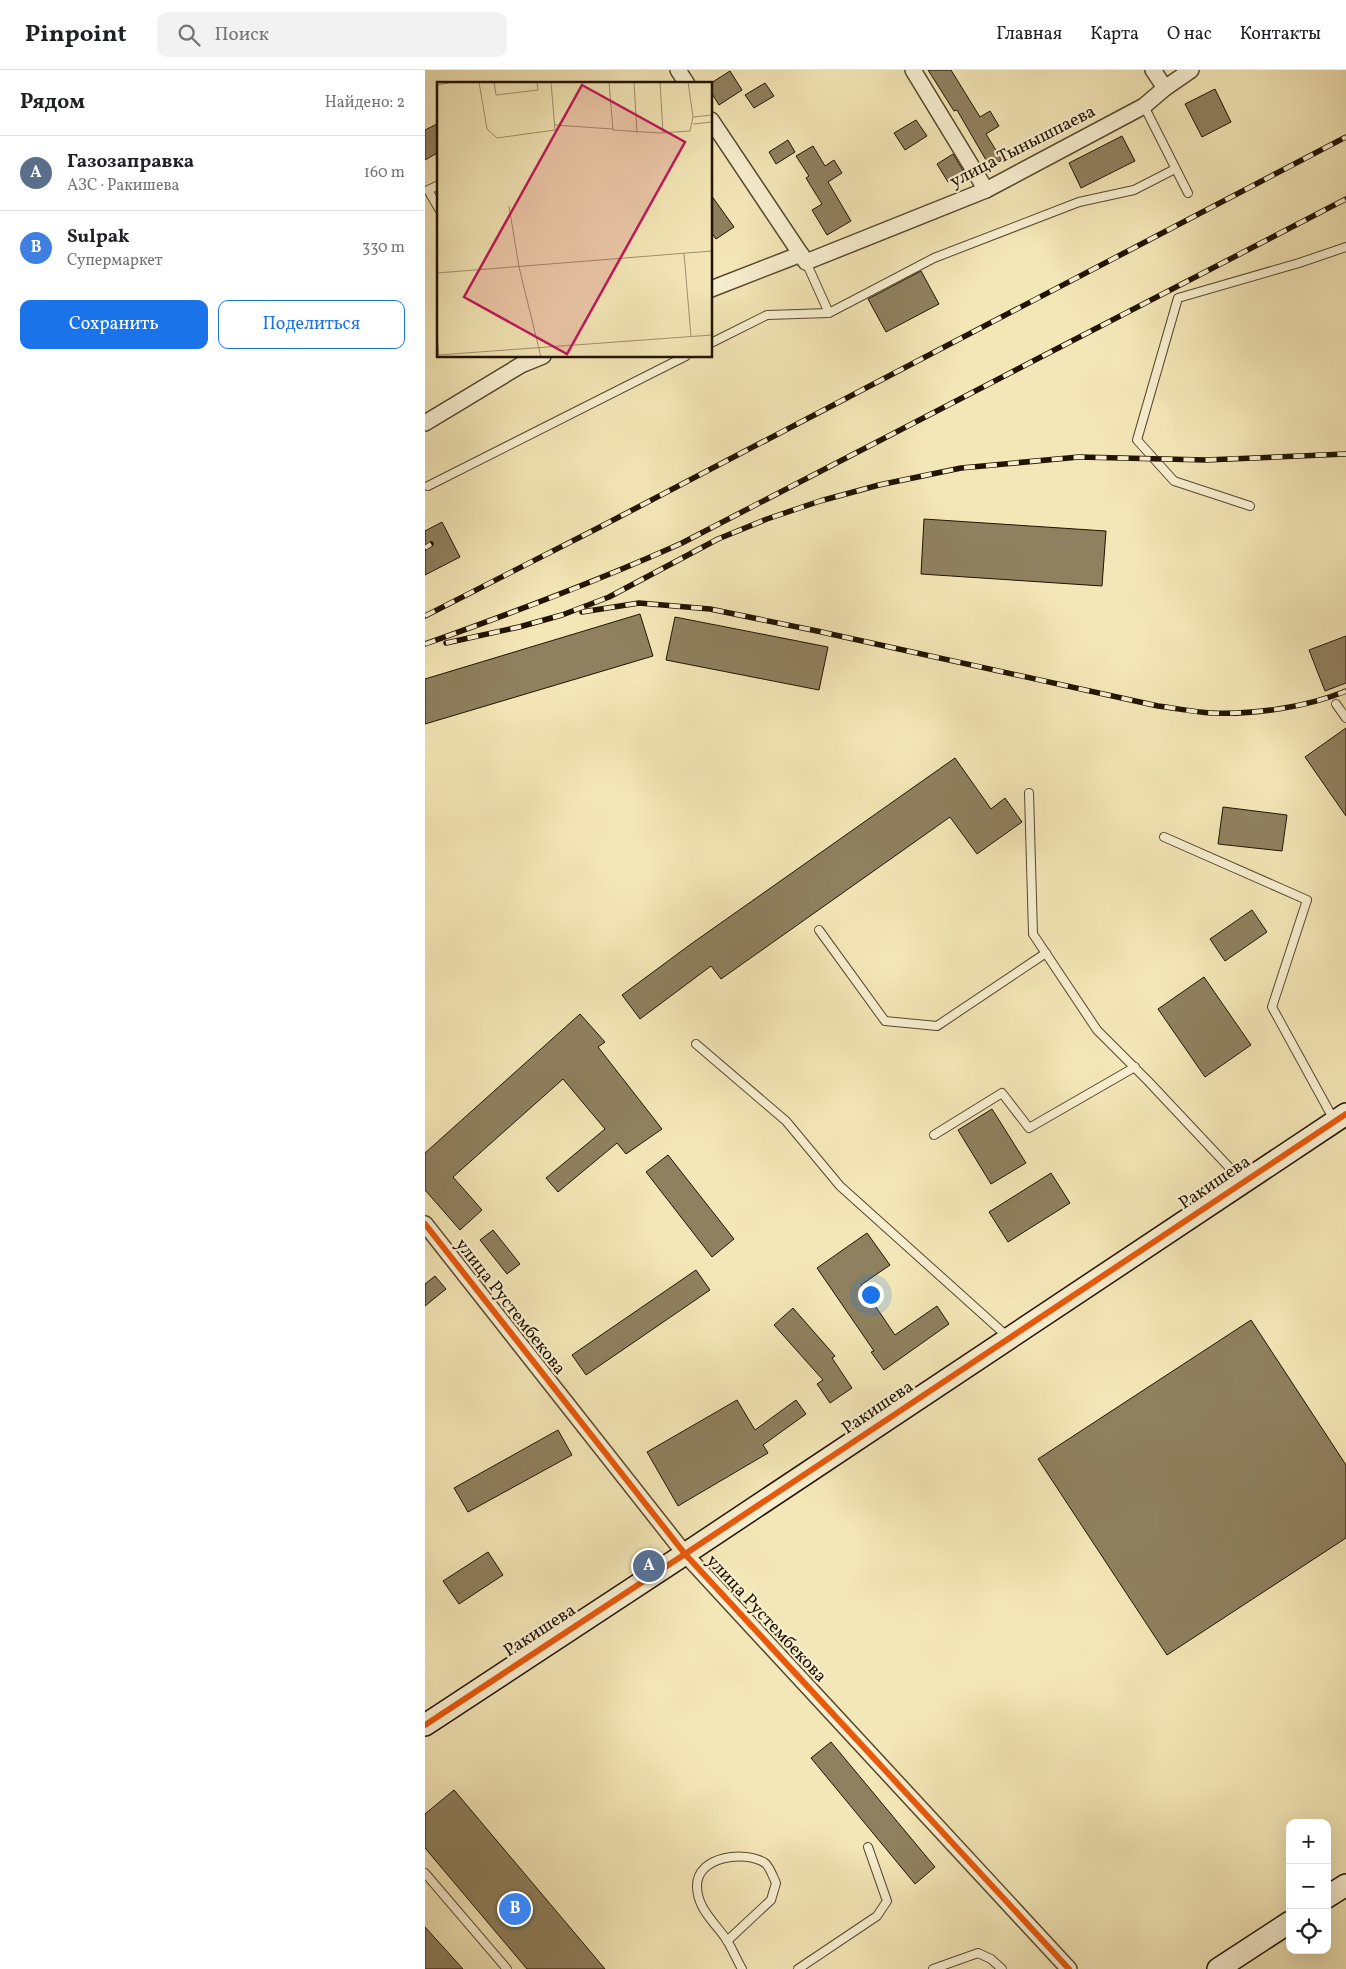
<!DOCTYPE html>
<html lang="ru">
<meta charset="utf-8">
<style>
body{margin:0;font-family:Vollkorn,serif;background:#f2f2f2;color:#202124}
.controls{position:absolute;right:15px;bottom:15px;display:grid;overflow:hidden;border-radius:10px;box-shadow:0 5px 20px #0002}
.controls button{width:45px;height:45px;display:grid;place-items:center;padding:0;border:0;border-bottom:1px solid #e0e0e0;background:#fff;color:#202124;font:25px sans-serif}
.you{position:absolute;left:445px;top:1224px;width:18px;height:18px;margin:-12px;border:4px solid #fff;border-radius:50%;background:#1a73e8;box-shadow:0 0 0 8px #1a73e833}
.badge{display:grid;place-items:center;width:32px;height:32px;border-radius:50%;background:#1a73e8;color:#fff;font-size:16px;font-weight:700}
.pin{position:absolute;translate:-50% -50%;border:2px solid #fff;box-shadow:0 1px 5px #0006}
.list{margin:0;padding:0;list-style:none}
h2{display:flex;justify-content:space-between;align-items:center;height:65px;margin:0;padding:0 20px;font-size:21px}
h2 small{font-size:16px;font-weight:400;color:#757577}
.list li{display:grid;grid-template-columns:32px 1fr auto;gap:15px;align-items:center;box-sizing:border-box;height:75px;padding:0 20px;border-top:1px solid #e0e0e0}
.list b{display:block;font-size:19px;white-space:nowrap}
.list p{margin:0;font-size:16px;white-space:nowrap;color:#757577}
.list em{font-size:16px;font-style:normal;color:#757577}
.actions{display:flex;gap:10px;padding:15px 20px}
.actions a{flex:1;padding:11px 0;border:1px solid #1a73e8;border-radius:10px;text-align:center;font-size:18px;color:#1a73e8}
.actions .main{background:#1a73e8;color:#fff}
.icon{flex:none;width:28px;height:28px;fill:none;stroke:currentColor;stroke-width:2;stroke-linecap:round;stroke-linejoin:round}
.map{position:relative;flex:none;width:921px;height:1899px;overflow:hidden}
header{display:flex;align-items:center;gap:30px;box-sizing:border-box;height:70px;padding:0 25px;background:#fff;border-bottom:1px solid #e0e0e0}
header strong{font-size:24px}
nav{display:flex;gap:28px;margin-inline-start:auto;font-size:18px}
.search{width:350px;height:45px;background:#f2f2f2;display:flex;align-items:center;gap:12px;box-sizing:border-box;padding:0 18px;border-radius:10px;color:#757577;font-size:19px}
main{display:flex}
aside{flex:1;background:#fff}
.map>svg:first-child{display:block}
.building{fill:#8f815f;stroke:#221300}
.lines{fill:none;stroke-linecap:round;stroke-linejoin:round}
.lane-casing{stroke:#56482e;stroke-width:10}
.street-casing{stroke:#56482e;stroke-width:18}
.secondary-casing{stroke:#221300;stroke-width:24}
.lane{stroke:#f8efd0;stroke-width:8}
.street{stroke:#f8efd0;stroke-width:15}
.secondary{stroke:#f8efd0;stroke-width:21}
.rail-casing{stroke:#221300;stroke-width:5.5}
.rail{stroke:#f8efd0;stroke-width:4;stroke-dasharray:11;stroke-linecap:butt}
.cycleway-casing{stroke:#f8efd0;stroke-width:9}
.cycleway{stroke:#e8590c;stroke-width:6}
.labels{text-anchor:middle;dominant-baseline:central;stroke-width:4.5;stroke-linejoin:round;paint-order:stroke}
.street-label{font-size:18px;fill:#221300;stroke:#f8efd0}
.inset-road{fill:none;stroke:#a0926e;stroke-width:1}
.view{fill:#c2185b;fill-opacity:0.15;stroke:#c2185b;stroke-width:2.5}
.inset-edge{fill:none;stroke:#221300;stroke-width:2.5}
</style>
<header>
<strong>Pinpoint</strong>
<div class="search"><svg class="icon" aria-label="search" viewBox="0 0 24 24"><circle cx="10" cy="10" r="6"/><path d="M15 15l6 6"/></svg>Поиск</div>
<nav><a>Главная</a><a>Карта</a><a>О нас</a><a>Контакты</a></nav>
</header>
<main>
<aside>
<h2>Рядом<small>Найдено: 2</small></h2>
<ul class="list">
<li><span class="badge" style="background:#5c6f8a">A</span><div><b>Газозаправка</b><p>АЗС · Ракишева</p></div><em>160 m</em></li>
<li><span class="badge" style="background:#3f7fe0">B</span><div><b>Sulpak</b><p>Супермаркет</p></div><em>330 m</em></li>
</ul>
<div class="actions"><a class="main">Сохранить</a><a>Поделиться</a></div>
</aside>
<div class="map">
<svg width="921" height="1899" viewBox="0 0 921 1899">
<rect width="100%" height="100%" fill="#f4e7b7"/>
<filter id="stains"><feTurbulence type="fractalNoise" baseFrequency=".004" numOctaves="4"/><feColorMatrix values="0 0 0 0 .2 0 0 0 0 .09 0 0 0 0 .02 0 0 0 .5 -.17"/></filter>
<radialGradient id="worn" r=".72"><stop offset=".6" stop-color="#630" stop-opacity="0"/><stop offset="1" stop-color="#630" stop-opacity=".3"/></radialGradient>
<g class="building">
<path d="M503,0H526L555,47L565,41L574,56L561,64L577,90L565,97L532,40L529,41Z"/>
<path d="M305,1L317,20L294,35L286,22V13Z"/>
<path d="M340,13L349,26L329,38L320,25Z"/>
<path d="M790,19L806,52L777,67L760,34Z"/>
<path d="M491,50L502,66L480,80L469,63Z"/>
<path d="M14,53V82L0,90V60Z"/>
<path d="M697,66L710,91L656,118L644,93Z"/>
<path d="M363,70L370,82L351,94L344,82Z"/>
<path d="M388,76L400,96L409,90L417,103L403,112L426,151L402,165L387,140L397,134L381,108L384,106L371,86Z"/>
<path d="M528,84L539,102L523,112L512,94Z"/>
<path d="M286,125L309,157L291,169L286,162Z"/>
<path d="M496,201L514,234L461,262L443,229Z"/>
<path d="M499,449L681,461L677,516L496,504Z"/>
<path d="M17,452L35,487L0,505V461Z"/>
<path d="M215,544L228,586L0,654V609Z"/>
<path d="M250,547L403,577L394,620L241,590Z"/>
<path d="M921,566V613L900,621L884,580Z"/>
<path d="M921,658V746L880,687Z"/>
<path d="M530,688L566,739L580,728L597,752L552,784L525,747L296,909L286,896L215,949L197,925L266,874Z"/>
<path d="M798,737L862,745L857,781L793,774Z"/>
<path d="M827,840L842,862L800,891L785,869Z"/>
<path d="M779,907L826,975L780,1007L733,939Z"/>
<path d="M155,944L180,972L173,977L237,1059L201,1084L192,1073L133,1122L121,1108L180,1059L138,1009L28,1107L57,1140L35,1160L0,1120V1083Z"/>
<path d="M567,1039L601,1093L566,1114L533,1060Z"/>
<path d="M243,1085L309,1169L287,1187L221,1102Z"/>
<path d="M626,1103L645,1133L583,1172L564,1142Z"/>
<path d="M68,1160L95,1194L82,1204L55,1170Z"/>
<path d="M442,1163L465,1195L436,1215L470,1265L512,1236L524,1254L459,1300L446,1282L449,1281L392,1198Z"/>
<path d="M271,1200L285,1220L161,1305L147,1285Z"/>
<path d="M10,1206L21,1219L0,1236V1214Z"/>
<path d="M368,1238L410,1286L407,1288L427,1318L405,1333L392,1314L398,1310L349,1255Z"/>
<path d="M826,1250L921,1395V1468L742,1585L613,1389Z"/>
<path d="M312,1330L330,1360L371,1330L381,1344L338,1375L343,1383L253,1436L222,1382Z"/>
<path d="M133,1360L147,1385L43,1442L29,1418Z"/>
<path d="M63,1482L78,1505L34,1534L18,1511Z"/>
<path d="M406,1672L510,1797L490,1814L386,1688Z"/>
<path d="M29,1720L180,1899H102L0,1778V1744Z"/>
<path d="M0,1857L38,1899H0Z"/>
</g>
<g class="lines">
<g class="lane-casing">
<g id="lane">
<path d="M719,36L763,123"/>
<path d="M14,115L3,120L14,139"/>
<path d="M381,192L404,243L509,188L654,132L709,120L750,99"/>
<path d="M286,273L342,245L404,243"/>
<path d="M3,416L261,286"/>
<path d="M825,436L749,411L712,370L753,228L874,193L921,177"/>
<path d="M911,634L921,648"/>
<path d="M604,723L608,864L672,960L723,1011L817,1111"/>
<path d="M739,767L882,830L847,937L909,1050"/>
<path d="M394,860L460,951L512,956L621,883"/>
<path d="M271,974L361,1051L415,1116L583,1267"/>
<path d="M509,1065L577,1023L604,1058L710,997"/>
<path d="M0,1803L82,1899"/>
<path d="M302,1871L346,1830L351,1813C348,1807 345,1797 340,1793C320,1780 272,1786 272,1816C272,1840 292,1854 303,1872C308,1881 312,1890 317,1899"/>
<path d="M373,1899L452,1846L462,1831L443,1777"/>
<path d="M508,1899L553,1883L566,1889L577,1899"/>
</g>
</g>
<g class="street-casing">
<g id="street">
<path d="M253,0L262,14"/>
<path d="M488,0L561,120"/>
<path d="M728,0L740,18"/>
<path d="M286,50L381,192L561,120L719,36L740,18L766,0"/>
<path d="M286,219L376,184"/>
<path d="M0,353L96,295L118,286"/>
<path d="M0,1154L260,1484L644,1899"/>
</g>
</g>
<g class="secondary-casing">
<g id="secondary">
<path d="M0,1655L260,1484L921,1044"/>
<path d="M902,1827L921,1815"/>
<path d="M793,1899L865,1852"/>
</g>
</g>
<use href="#lane" class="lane"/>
<use href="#street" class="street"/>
<use href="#secondary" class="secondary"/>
<g class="rail-casing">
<g id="rail">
<path d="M0,478L6,474"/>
<path d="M157,542L214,533L285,539L392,561L733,636C750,638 768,642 786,643C828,645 882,637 921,621"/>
<path d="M0,546L173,458L921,67"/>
<path d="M21,573L94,557L137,545L184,527L293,469L342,449L395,431L454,415L536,398L654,387L781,390L921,384"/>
<path d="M0,574C87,543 173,511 257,473L921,129"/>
</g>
</g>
<use href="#rail" class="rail"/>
<g class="cycleway-casing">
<g id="cycleway">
<path d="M0,1154L260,1484L644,1899"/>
<path d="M0,1655L260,1484L921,1044"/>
</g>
</g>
<use href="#cycleway" class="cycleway"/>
</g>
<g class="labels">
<g class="street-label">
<text transform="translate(598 77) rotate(-27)">улица Тынышпаева</text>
<text transform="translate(790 1113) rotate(-34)">Ракишева</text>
<text transform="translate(85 1237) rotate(52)">улица Рустембекова</text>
<text transform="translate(453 1338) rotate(-34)">Ракишева</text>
<text transform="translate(341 1549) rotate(47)">улица Рустембекова</text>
<text transform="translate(115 1561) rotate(-33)">Ракишева</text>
</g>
</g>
<g transform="translate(12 12)">
<rect width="275" height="275" fill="#f4e7b7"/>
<path class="inset-road" d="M42,0L50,47L60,56L118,48L114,0M57,0L59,13L101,8L100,0M172,0L176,48L223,51L253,49L256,35L251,0M197,0L200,51M223,0L226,51M0,3L17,0M256,35L275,33M256,42L275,40M118,43L175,47M72,124L82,185L104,275M247,171L254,255M0,191L275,169M0,252L2,275M1,273L275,253"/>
<path class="view" d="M145,3L248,60L130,272L27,215Z"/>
<rect width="275" height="275" class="inset-edge"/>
</g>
<rect width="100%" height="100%" filter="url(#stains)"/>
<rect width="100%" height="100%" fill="url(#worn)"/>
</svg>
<div class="controls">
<button>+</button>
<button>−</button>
<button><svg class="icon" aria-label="locate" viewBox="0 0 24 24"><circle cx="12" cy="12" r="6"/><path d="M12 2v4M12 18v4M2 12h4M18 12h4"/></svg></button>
</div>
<div class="you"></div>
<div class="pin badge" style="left:224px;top:1496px;background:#5c6f8a">A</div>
<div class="pin badge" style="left:90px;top:1839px;background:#3f7fe0">B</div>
</div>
</main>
